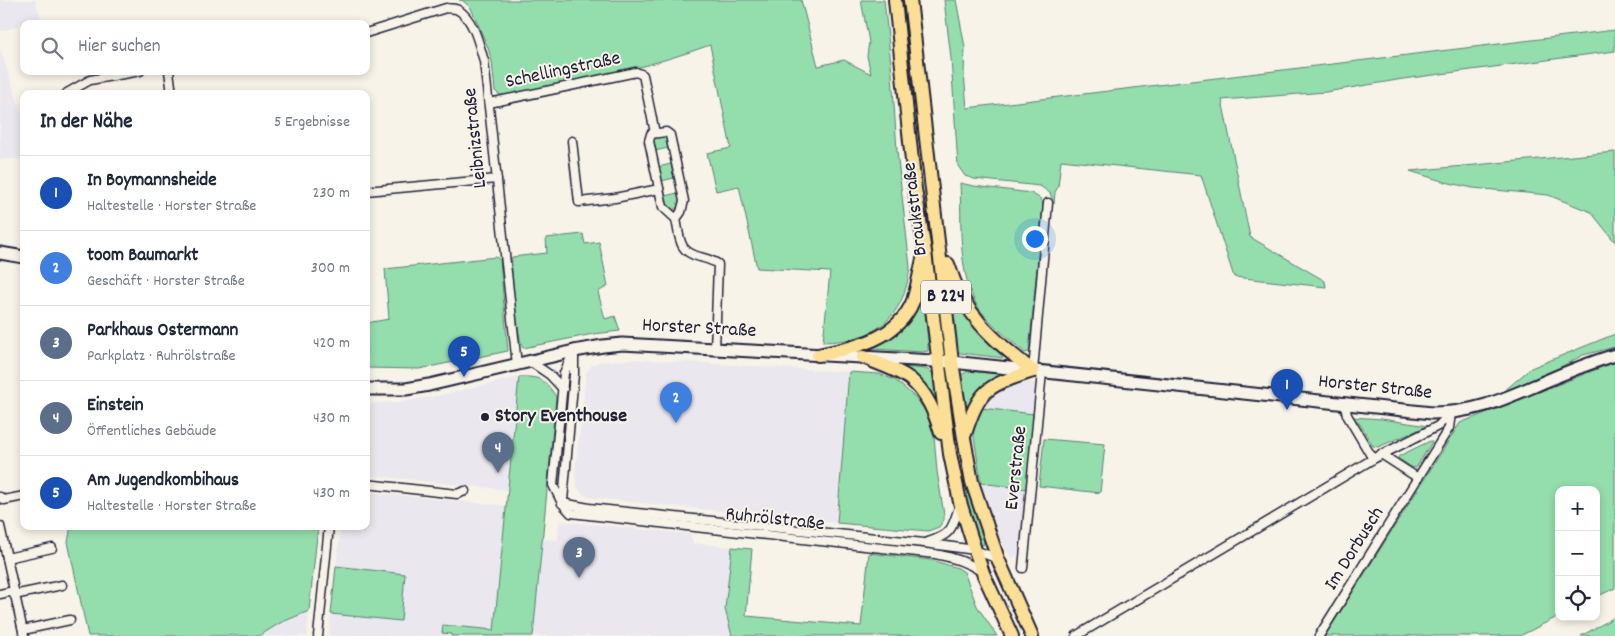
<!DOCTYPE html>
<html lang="de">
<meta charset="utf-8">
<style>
body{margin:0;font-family:Dekko,sans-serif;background:#f6f6f7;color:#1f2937}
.controls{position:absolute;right:15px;bottom:15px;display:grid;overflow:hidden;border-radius:10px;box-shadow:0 2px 8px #0003}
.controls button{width:45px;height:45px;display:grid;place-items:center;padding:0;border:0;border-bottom:1px solid #e0e1e3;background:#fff;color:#1f2937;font:25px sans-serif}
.you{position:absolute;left:1034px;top:238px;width:18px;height:18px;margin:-12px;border:4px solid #fff;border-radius:50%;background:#1a73e8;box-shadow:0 0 0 8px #1a73e833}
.badge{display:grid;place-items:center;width:32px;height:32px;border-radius:50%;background:#b45309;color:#fff;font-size:16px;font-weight:700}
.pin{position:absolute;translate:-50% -41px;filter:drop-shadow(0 1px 2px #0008)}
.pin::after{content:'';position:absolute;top:26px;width:18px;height:15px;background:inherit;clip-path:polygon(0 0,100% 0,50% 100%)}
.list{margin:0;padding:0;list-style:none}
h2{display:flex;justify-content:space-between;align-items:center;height:65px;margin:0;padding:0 20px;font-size:21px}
h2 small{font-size:16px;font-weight:400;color:#747a83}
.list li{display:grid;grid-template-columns:32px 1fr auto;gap:15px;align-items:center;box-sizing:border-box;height:75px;padding:0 20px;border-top:1px solid #e0e1e3}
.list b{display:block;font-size:19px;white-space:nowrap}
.list p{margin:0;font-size:16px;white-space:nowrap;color:#747a83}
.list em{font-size:16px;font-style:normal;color:#747a83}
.icon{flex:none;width:28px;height:28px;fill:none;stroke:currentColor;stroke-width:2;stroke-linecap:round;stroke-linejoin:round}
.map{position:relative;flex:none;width:1615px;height:636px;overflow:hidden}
.search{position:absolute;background:#fff;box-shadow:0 2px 8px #0003;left:20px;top:20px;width:350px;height:55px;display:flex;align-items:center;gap:12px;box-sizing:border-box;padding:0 18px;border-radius:10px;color:#747a83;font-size:19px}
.panel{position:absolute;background:#fff;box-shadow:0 2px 8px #0003;left:20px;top:90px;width:350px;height:440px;border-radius:10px}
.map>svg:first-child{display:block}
.built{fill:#eae7ee}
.green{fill:#94ddac;stroke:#5b8074}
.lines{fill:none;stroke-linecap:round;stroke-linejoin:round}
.minor-casing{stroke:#22223b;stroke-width:11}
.secondary-casing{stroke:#22223b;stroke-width:15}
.primary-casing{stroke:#22223b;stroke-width:16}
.minor{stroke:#f7f3e8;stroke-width:8}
.secondary{stroke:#f7f3e8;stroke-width:11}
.primary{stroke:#fbdf96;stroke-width:12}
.poi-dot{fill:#22223b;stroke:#f7f3e8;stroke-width:2}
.labels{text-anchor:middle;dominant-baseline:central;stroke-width:4;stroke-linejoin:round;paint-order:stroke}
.shield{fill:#f7f3e8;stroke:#62616f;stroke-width:1}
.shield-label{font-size:19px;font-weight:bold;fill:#22223b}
.street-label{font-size:20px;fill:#22223b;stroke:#f7f3e8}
.poi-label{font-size:20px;font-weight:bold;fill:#22223b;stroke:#f7f3e8;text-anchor:start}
</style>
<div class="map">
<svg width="1615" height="636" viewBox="0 0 1615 636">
<rect width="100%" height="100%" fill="#f7f3e8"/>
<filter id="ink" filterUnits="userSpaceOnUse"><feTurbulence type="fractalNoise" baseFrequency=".02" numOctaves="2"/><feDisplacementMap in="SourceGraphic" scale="10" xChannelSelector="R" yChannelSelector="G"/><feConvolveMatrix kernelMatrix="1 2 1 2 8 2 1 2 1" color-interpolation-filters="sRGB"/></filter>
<g filter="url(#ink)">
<g class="built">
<path d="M0,0H35L41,18L0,32Z"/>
<path d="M0,49L24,120V158L0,160Z"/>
<path d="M635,359L849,372L837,523L593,498L582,494L577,487L575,475L586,373L592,365L599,362Z"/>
<path d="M519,377L508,490L366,475V409L371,405L379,403L399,402L432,397Z"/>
<path d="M1016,382H1031L1035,384L1037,392L1034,414L981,408L990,392Z"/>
<path d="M981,483L1027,489L1020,553L1011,559L1000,538Z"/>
<path d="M366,492L507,506L494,631L444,625L451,634V636H329L331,614L400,621L405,574L336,566L341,526H366Z"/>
<path d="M559,521L690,534L693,543L732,547L725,609L732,636H533L543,539L558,540Z"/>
<path d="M306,611H309L307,636H259L280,623Z"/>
</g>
<g class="green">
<path d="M459,0H801L818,66L844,60L871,74L867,56L869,42L861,0H884L892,73L897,151L910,267C904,319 875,341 823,342L830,272L757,268L739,186L716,191L707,153L731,148L710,45C657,64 602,78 546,88C531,91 515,96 500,95L495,91L492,62L488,48L471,8L462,0Z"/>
<path d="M944,0H956L965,47L964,73L967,108L1615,30V51L1403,79L1326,92L1222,100L1250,237L1325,281L1326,287L1234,277L1201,175L1061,160L1058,187L1055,192L1054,204L1050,193L1040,186L974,179L965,176L958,166L951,58Z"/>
<path d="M664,135L668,140V148L655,151L653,140L655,136Z"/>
<path d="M1615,152V242L1591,212L1548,195L1473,188L1445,182L1410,171Z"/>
<path d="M671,164L674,178L661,181L658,167Z"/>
<path d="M960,183L974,186L1031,193L1041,199L1043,204L1029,352L1025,353C1011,340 985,320 976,304C957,268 962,222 960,183Z"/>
<path d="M678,193L681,201L679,207L673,210L667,208L664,196Z"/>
<path d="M583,234L585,244L599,242L608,286L598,292L605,319L615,316L620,331L593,334L523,348C518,342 510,267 512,257L547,253L546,238Z"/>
<path d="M496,257L500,260L508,351L419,369L366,368V323L389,319L385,269Z"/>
<path d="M921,292L923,293L928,339V351L923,352L872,349L871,346Z"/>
<path d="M951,292L954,293C964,319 982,339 1003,356V358L960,353L957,351Z"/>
<path d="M1615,334V347L1583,355L1559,368L1503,392L1531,368Z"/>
<path d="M1615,362V588L1596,597V490H1559V616L1520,636H1325L1460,423Z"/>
<path d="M904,367L926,369L933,373L936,402L934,403L902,369Z"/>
<path d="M968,371L1000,374L1002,376L981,388L967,409H965L961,375Z"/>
<path d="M849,372L879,374L895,380L916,398L926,412L934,436L937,471L944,515V520L939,527L928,531L837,523Z"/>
<path d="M519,377C540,376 546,380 556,397L533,636H451V634L442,633L443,625L494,630Z"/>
<path d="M981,408L1034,414L1027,489L981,483L973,430Z"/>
<path d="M1352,417L1382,419L1428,426L1378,447L1373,446L1358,421H1353Z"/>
<path d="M953,434L963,480L983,537L984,544L983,545H979L964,498Z"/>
<path d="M1044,439L1105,444L1100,493L1039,486Z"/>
<path d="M1430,441L1432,442L1416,468L1411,467L1398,458L1399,456Z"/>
<path d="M71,526H318L309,611L280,623L259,636H88L68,542Z"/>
<path d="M732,547L752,549L746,616L861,626L869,553L931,560L958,568L964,572L977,606L997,636H732L725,609Z"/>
<path d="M336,566L405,574L401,621L331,614Z"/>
<path d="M1615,617V636H1581Z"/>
</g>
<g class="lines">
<g class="minor-casing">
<g id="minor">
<path d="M366,33L446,8C450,9 455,8 458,10C474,19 479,45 484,61L517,365"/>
<path d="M169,71L172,94"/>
<path d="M67,93L90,80L140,71"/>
<path d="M489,103L636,72L643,75L655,133"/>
<path d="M666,132L670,135L684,201L681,212L676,219L663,207L649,141L651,134Z"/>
<path d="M572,141L579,202L615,198L659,189"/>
<path d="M366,191L497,179"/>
<path d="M676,219C680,238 678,252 700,257C707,259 712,260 718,264L715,349"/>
<path d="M574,351L564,373L553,485L562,503L571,513L935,554C952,557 966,561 981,571"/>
<path d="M531,362L550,375L563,389"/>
<path d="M1033,371L1048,203"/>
<path d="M1345,404L1347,415L1373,459"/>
<path d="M1381,454L1418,478"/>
<path d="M366,484L457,494L465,491"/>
<path d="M0,497L4,500L24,496"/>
<path d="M563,501L574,374V355"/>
<path d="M562,503L589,508L924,543L975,550L998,559"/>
<path d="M0,526L24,636"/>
<path d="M928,542C953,534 952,528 960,504"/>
<path d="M7,558L52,548"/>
<path d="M1023,568L1042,372"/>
<path d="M0,594L14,591"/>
<path d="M14,595L62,585"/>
<path d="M23,630L70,620"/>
<path d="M318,636L329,526"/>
<path d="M1076,636L1373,459L1438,426L1451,413"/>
<path d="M1319,636L1449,428L1451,413"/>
</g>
</g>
<g class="secondary-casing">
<g id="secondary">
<path d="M0,253L24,257"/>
<path d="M366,389H406L429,385L574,351L603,346L622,344L952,362L1432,413C1474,413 1502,400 1539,384C1564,373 1589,363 1615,355"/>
</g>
</g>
<g class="primary-casing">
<g id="primary">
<path d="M895,0L915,189L925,252L950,454L960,502L975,550L983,573L1012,636"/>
<path d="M910,0L952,362L964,438L972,482L998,559L1032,636"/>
<path d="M948,264C964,316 992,338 1033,371"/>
<path d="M818,355C854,348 898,339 913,301C917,288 920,273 923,259"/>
<path d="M863,357C878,364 897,369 910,379C927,393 935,413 941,433"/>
<path d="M965,434C980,387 988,386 1033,371"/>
</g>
</g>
<use href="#minor" class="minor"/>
<use href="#secondary" class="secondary"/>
<use href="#primary" class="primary"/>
</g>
</g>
<circle class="poi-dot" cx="485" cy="417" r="5"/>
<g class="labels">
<rect class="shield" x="921" y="280.5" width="50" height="33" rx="4"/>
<g class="shield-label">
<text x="946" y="297">B 224</text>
</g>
<g class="street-label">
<text transform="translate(563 71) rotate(-12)">Schellingstraße</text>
<text transform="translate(476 138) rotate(-96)">Leibnizstraße</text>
<text transform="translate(916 209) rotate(-97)">Braukstraße</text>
<text transform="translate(699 329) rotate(3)">Horster Straße</text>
<text transform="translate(1375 388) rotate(6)">Horster Straße</text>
<text transform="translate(1017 468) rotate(-84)">Everstraße</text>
<text transform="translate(775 520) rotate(6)">Ruhrölstraße</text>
<text transform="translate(1355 549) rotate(-58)">Im Dorbusch</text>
</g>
<g class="poi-label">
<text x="495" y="417">Story Eventhouse</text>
</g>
</g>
</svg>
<div class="controls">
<button>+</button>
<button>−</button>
<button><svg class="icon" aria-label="locate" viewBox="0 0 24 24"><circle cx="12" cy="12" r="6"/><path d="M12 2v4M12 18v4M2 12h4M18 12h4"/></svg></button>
</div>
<div class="you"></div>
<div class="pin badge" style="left:1287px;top:410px;background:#1a4fb4">1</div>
<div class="pin badge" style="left:676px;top:423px;background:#3f7fe0">2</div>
<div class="pin badge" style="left:579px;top:578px;background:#5c6f8a">3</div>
<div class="pin badge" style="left:498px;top:473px;background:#5c6f8a">4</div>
<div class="pin badge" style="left:464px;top:377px;background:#1a4fb4">5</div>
<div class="search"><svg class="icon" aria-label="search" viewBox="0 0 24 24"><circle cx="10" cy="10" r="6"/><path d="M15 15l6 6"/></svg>Hier suchen</div>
<section class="panel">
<h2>In der Nähe<small>5 Ergebnisse</small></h2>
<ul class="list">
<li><span class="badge" style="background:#1a4fb4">1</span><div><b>In Boymannsheide</b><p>Haltestelle · Horster Straße</p></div><em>230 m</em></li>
<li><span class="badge" style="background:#3f7fe0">2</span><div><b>toom Baumarkt</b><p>Geschäft · Horster Straße</p></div><em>300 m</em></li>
<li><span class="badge" style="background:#5c6f8a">3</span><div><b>Parkhaus Ostermann</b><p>Parkplatz · Ruhrölstraße</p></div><em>420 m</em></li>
<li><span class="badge" style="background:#5c6f8a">4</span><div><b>Einstein</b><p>Öffentliches Gebäude</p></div><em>430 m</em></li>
<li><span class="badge" style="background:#1a4fb4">5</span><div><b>Am Jugendkombihaus</b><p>Haltestelle · Horster Straße</p></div><em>430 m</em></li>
</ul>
</section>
</div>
